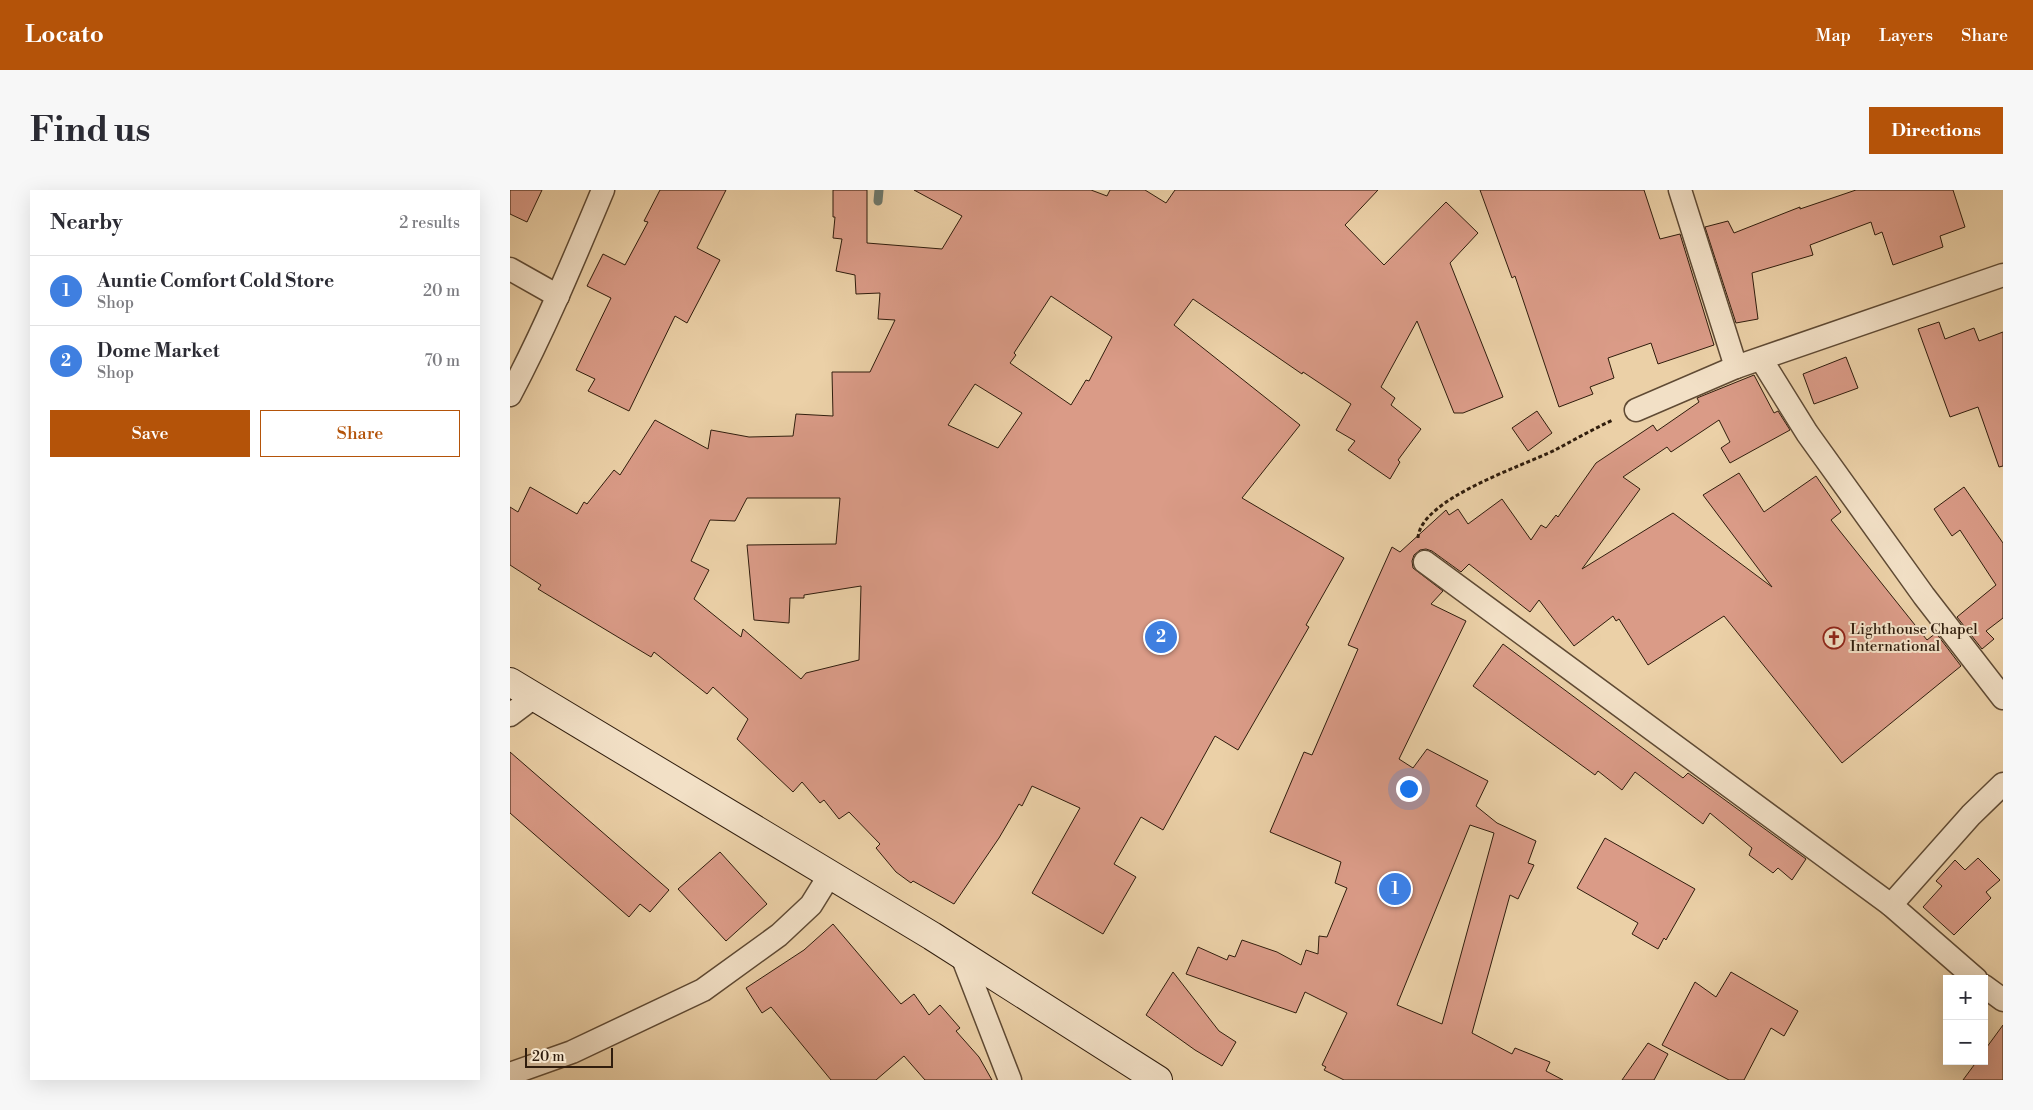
<!DOCTYPE html>
<meta charset="utf-8">
<style>
body{margin:0;font-family:"Libre Bodoni",serif;background:#f7f7f7;color:#2b2b33}
.controls{position:absolute;right:15px;bottom:15px;display:grid;overflow:hidden;border-radius:0px;box-shadow:0 5px 20px #0002}
.controls button{width:45px;height:45px;display:grid;place-items:center;padding:0;border:0;border-bottom:1px solid #e1e1e2;background:#fff;color:#2b2b33;font:25px sans-serif}
.scale{position:absolute;left:15px;bottom:12px;width:88px;box-sizing:border-box;padding-left:5px;border:2px solid #301d0d;border-top:0;font-size:14px;line-height:18px;white-space:nowrap;color:#301d0d;-webkit-text-stroke:4px #f2e0c6;paint-order:stroke}
.you{position:absolute;left:898px;top:598px;width:18px;height:18px;margin:-12px;border:4px solid #fff;border-radius:50%;background:#1a73e8;box-shadow:0 0 0 8px #1a73e833}
.badge{display:grid;place-items:center;width:32px;height:32px;border-radius:50%;background:#b45309;color:#fff;font-size:16px;font-weight:700}
.pin{position:absolute;translate:-50% -50%;border:2px solid #fff;box-shadow:0 1px 5px #0006}
.list{margin:0;padding:0;list-style:none}
h2{display:flex;justify-content:space-between;align-items:center;height:65px;margin:0;padding:0 20px;font-size:21px}
h2 small{font-size:16px;font-weight:400;color:#7c7c81}
.list li{display:grid;grid-template-columns:32px 1fr auto;gap:15px;align-items:center;box-sizing:border-box;height:70px;padding:0 20px;border-top:1px solid #e1e1e2}
.list b{display:block;font-size:19px;white-space:nowrap}
.list p{margin:0;font-size:16px;white-space:nowrap;color:#7c7c81}
.list em{font-size:16px;font-style:normal;color:#7c7c81}
.actions{display:flex;gap:10px;padding:15px 20px}
.actions a{flex:1;padding:11px 0;border:1px solid #b45309;border-radius:0px;text-align:center;font-size:18px;color:#b45309}
.actions .main{background:#b45309;color:#fff}
.map{position:relative;flex:none;width:1493px;height:890px;overflow:hidden;border-radius:0px}
header{display:flex;align-items:center;gap:30px;box-sizing:border-box;height:70px;padding:0 25px;background:#b45309;color:#fff}
header strong{font-size:24px}
nav{display:flex;gap:28px;margin-inline-start:auto;font-size:18px}
.intro{display:flex;align-items:center;justify-content:space-between;box-sizing:border-box;height:120px;padding:0 30px}
h1{margin:0;font-size:35px}
.button{padding:12px 22px;border-radius:0px;background:#b45309;color:#fff;font-size:18px;font-weight:700}
main{display:flex;gap:30px;padding:0 30px}
aside{flex:1;background:#fff;border-radius:0px;box-shadow:0 5px 20px #0002}
.map>svg:first-child{display:block}
.lines{fill:none;stroke-linecap:round;stroke-linejoin:round}
.stream{stroke:#6f796c;stroke-width:9}
.building{fill:#da9b87;stroke:#301d0d;fill-rule:evenodd}
.minor-casing{stroke:#5f4a34;stroke-width:25}
.secondary-casing{stroke:#301d0d;stroke-width:30}
.path{stroke:#301d0d;stroke-width:3;stroke-dasharray:4 2.5;stroke-linecap:butt}
.minor{stroke:#f2e0c6;stroke-width:22}
.secondary{stroke:#f2e0c6;stroke-width:28}
.labels{text-anchor:middle;dominant-baseline:central;stroke-width:4;stroke-linejoin:round;paint-order:stroke}
.poi-label{font-size:15px;fill:#301d0d;stroke:#f2e0c6;text-anchor:start}
</style>
<header>
<strong>Locato</strong>
<nav><a>Map</a><a>Layers</a><a>Share</a></nav>
</header>
<div class="intro"><h1>Find us</h1><a class="button">Directions</a></div>
<main>
<aside>
<h2>Nearby<small>2 results</small></h2>
<ul class="list">
<li><span class="badge" style="background:#3f7fe0">1</span><div><b>Auntie Comfort Cold Store</b><p>Shop</p></div><em>20 m</em></li>
<li><span class="badge" style="background:#3f7fe0">2</span><div><b>Dome Market</b><p>Shop</p></div><em>70 m</em></li>
</ul>
<div class="actions"><a class="main">Save</a><a>Share</a></div>
</aside>
<div class="map">
<svg width="1493" height="890" viewBox="0 0 1493 890">
<rect width="100%" height="100%" fill="#ebd0a7"/>
<filter id="stains"><feTurbulence type="fractalNoise" baseFrequency=".004" numOctaves="4"/><feColorMatrix values="0 0 0 0 .2 0 0 0 0 .09 0 0 0 0 .02 0 0 0 .5 -.17"/></filter>
<radialGradient id="worn" r=".72"><stop offset=".6" stop-color="#630" stop-opacity="0"/><stop offset="1" stop-color="#630" stop-opacity=".3"/></radialGradient>
<g class="lines">
<path class="stream" d="M368,11L369,0"/>
</g>
<g class="building">
<path d="M0,0H32L17,32L0,24Z"/>
<path d="M150,0H216L187,58L210,70L177,133L165,126L119,221L78,201L85,189L66,180L101,108L77,96L93,64L115,75L138,32L134,31Z"/>
<path d="M323,0H357V53L432,59L452,26L404,0H581L597,6L600,0H635L656,13L665,0H868L835,35L874,75L936,12L968,43L940,73L993,207L953,223H944L907,131L871,197L885,208L881,215L911,239L888,270L890,272L880,289L838,260L845,251L826,240L841,214L793,182L792,184L683,109L664,135L790,235L732,308L834,368L796,435L799,437L728,560L705,546L653,640L631,627L604,674L626,687L593,744L522,703L570,618L522,596L512,616L509,614L489,648L444,714L403,691L401,693L386,682L366,658L370,654L339,622L329,629L314,610L310,613L292,592L283,602L227,549L238,529L203,497L197,504L144,462L141,467L28,399L31,395L0,375V317L8,322L20,297L67,324L74,312L77,314L104,280L110,285L145,230L198,259L201,240L239,247L283,246L286,224L323,226L322,182H360L385,130L368,129L370,103L346,104L345,85L326,81L332,49L323,48L325,27H323ZM541,106L602,147L579,191L576,190L561,215L500,173L506,165L504,163ZM465,194L512,223L488,258L438,235ZM237,308H330L326,354L237,355L244,430L279,433L280,408H294V405L351,396L349,470L296,483L291,489L233,439L231,447L184,409L199,380L181,371L200,330L225,331Z"/>
<path d="M970,0H1134L1150,49L1170,44L1204,155L1148,174L1141,153L1098,168L1104,188L1080,197L1083,204L1049,217L1005,86L1002,88Z"/>
<path d="M1346,0H1443L1455,37L1430,46L1433,57L1383,75L1372,42L1365,45L1361,32L1300,55L1303,65L1242,83L1248,129L1226,133L1195,37L1218,31L1224,43L1290,17V19Z"/>
<path d="M1429,132L1435,149L1464,138L1469,151L1493,142V276L1489,277L1468,217L1440,227L1408,139Z"/>
<path d="M1336,167L1348,198L1304,214L1293,184Z"/>
<path d="M1244,185L1264,223L1268,221L1280,240L1220,273L1211,258L1220,252L1209,230L1161,262L1157,257L1113,287L1130,299L1072,379L1163,323L1262,397L1193,305L1229,283L1254,322L1306,286L1331,322L1321,330L1417,450L1426,443L1451,476L1332,573L1214,426L1138,475L1109,429L1106,431L1103,426L1064,456L1029,410L1020,422L959,374L951,382L922,361L916,359L910,360L904,365L902,371L903,378L933,401L921,414L956,431L889,569L903,578L917,559L978,591L966,616L987,633L1026,651L1018,673L1024,675L1008,709L1000,705L962,843L1002,864L1005,858L1040,872L1036,881L1053,890H834L814,880L816,877L812,875L837,823L795,802L786,823L676,784L688,757L717,770L719,765L725,767L732,750L767,762L791,775L796,760L808,764L809,746L817,747L837,698L825,693L831,672L760,642L794,562L802,565L848,459L838,455L882,357L890,362L936,320L939,325L948,319L958,334L992,309L1021,350L1031,335L1036,338L1046,325L1048,327L1086,273L1143,235L1147,241L1189,212L1187,208ZM960,635L984,643L932,834L887,815Z"/>
<path d="M1027,221L1042,243L1018,261L1002,238Z"/>
<path d="M1454,297L1493,353V428L1476,441L1484,449L1472,459L1447,427L1486,395L1450,340L1442,346L1424,319Z"/>
<path d="M993,454L1173,588L1178,583L1296,669L1282,690L1268,678L1263,683L1239,665L1242,658L1200,623L1193,634L1125,582L1112,600L1088,581L1085,585L963,496Z"/>
<path d="M0,562L159,700L140,722L130,714L119,727L0,623Z"/>
<path d="M1095,648L1185,699L1156,750L1154,748L1148,759L1122,744L1128,733L1067,698Z"/>
<path d="M210,662L257,714L216,751L168,699Z"/>
<path d="M1468,668L1490,690L1476,702L1481,708L1444,745L1413,717L1432,696L1426,691L1445,670L1455,680Z"/>
<path d="M323,734L391,814L404,804L419,825L430,815L450,838L446,841L469,867L482,890H415L394,866L366,890H321L261,817L252,823L236,798L294,760Z"/>
<path d="M663,782L709,841L726,852L712,876L685,860L636,825Z"/>
<path d="M1221,782L1288,821L1274,846L1261,838L1234,890H1219L1152,855L1185,792L1206,807Z"/>
<path d="M1493,835V890H1453L1467,871H1474V861Z"/>
<path d="M1138,853L1158,864L1144,890H1112Z"/>
</g>
<g class="lines">
<g class="minor-casing">
<g id="minor">
<path d="M1170,0L1226,177"/>
<path d="M0,79L48,106"/>
<path d="M1251,169L1297,243L1414,406L1493,508"/>
<path d="M0,205C35,139 64,69 93,0"/>
<path d="M1126,220L1226,177L1493,85"/>
<path d="M915,372L1381,715L1466,789"/>
<path d="M0,525L24,507"/>
<path d="M1381,715L1461,625L1493,594"/>
<path d="M452,766L500,890"/>
<path d="M1474,796L1493,810"/>
<path d="M0,884L62,862L193,800L269,745L301,715L319,686"/>
</g>
</g>
<g class="secondary-casing">
<path id="secondary" d="M0,492L422,746L648,890"/>
</g>
<path class="path" d="M908,348C910,309 1013,276 1045,260C1064,250 1083,239 1103,230"/>
<use href="#minor" class="minor"/>
<use href="#secondary" class="secondary"/>
</g>
<defs>
<g id="church-ring" transform="scale(1.125)"><circle r="9.5" fill="#f2e0c6" stroke="#8f2418" stroke-width="1.5"/><path d="M-1.2-6h2.4v3.5h3.3v2.4h-3.3V6h-2.4V-.1h-3.3v-2.4h3.3Z" fill="#8f2418"/></g>
</defs>
<g fill-rule="evenodd">
<use href="#church-ring" x="1324" y="448"/>
</g>
<g class="labels">
<g class="poi-label">
<text x="1340" y="439">Lighthouse Chapel<tspan x="1340" dy="17">International</tspan></text>
</g>
</g>
<rect width="100%" height="100%" filter="url(#stains)"/>
<rect width="100%" height="100%" fill="url(#worn)"/>
</svg>
<div class="controls">
<button>+</button>
<button>−</button>
</div>
<div class="scale">20 m</div>
<div class="you"></div>
<div class="pin badge" style="left:885px;top:699px;background:#3f7fe0">1</div>
<div class="pin badge" style="left:651px;top:447px;background:#3f7fe0">2</div>
</div>
</main>
